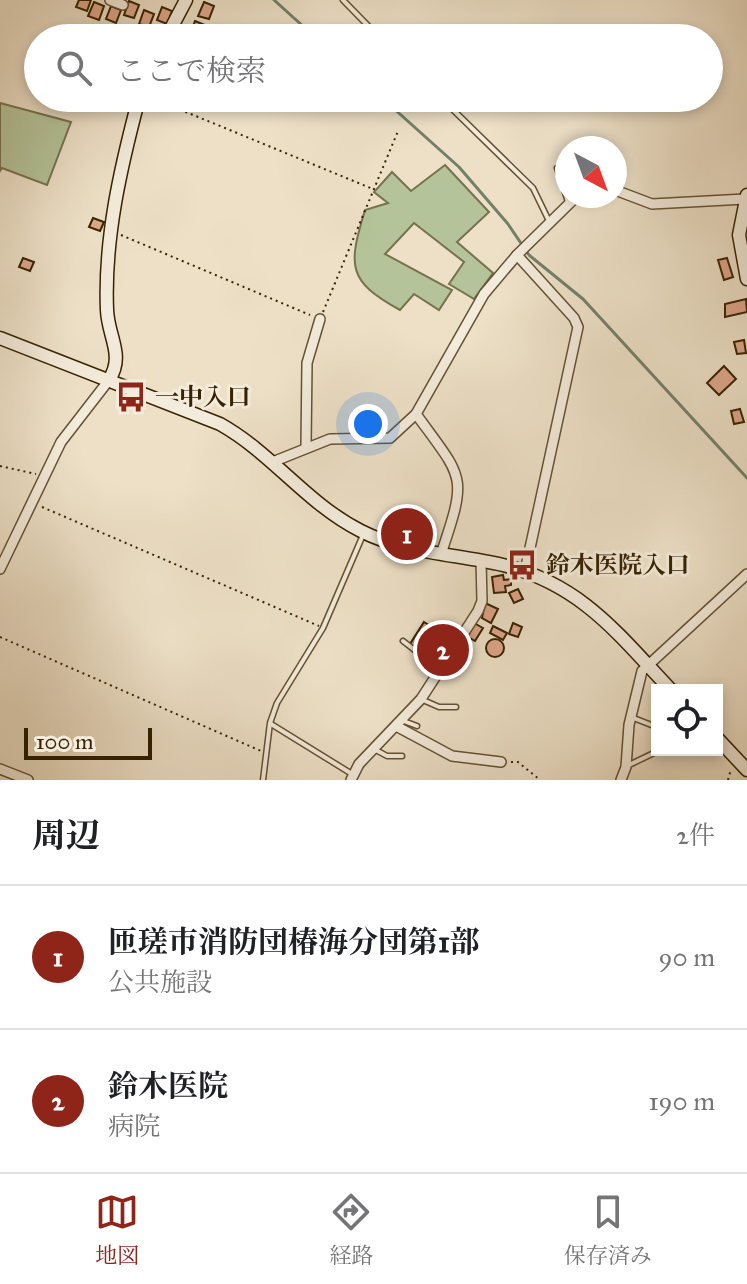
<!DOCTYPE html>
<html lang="ja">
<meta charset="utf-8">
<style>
body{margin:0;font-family:"IM FELL Great Primer","Noto Serif JP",serif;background:#f2f2f2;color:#202124}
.controls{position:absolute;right:24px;bottom:24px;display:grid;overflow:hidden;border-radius:0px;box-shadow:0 4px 12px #0003}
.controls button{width:72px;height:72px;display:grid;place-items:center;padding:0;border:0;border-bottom:2px solid #e0e0e0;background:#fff;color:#202124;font:40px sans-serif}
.compass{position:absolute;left:555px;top:136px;width:72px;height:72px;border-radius:50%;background:#fff;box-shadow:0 4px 12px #0003;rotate:139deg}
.scale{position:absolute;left:24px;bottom:20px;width:128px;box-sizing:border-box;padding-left:8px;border:4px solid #372201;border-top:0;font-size:22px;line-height:28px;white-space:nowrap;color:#372201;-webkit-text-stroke:6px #f3ebdb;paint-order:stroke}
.you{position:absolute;left:368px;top:424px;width:28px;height:28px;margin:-20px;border:6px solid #fff;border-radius:50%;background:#1a73e8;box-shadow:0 0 0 12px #1a73e833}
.badge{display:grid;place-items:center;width:52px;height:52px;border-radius:50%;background:#8f2418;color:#fff;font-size:26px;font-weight:700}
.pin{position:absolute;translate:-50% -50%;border:4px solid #fff;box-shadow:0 2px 8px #0006}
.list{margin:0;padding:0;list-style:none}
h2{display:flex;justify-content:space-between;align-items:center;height:104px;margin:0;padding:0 32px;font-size:34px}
h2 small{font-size:26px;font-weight:400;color:#757577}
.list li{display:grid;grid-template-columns:52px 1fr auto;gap:24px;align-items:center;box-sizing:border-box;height:144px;padding:0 32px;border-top:2px solid #e0e0e0}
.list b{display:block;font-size:30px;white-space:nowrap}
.list p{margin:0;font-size:26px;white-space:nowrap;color:#757577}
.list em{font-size:26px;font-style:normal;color:#757577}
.icon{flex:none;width:44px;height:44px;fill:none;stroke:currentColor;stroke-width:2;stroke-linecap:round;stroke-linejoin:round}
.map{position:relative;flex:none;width:747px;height:780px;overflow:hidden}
.search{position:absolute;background:#fff;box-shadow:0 4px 12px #0003;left:24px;right:24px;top:24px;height:88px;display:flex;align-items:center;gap:20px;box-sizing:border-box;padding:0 28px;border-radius:44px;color:#757577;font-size:30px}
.sheet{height:392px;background:#fff}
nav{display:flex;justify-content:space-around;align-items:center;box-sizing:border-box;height:112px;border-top:2px solid #e0e0e0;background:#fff;font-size:22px;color:#757577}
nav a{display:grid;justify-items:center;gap:4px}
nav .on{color:#8f2418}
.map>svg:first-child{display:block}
.green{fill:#b4c399;stroke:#76724d;stroke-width:2}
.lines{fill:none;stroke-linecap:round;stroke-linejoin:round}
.stream{stroke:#72806a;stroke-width:3}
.building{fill:#dda68a;stroke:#372201;stroke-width:2}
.lane-casing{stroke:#645232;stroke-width:7}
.street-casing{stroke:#645232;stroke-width:12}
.secondary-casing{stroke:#372201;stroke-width:15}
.path{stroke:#372201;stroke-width:2;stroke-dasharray:2 4;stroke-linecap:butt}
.lane{stroke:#f3ebdb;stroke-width:4}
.street{stroke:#f3ebdb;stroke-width:9}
.secondary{stroke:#f3ebdb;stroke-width:12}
.labels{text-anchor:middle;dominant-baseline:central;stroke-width:6;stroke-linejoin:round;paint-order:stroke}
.poi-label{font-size:24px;font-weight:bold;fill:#372201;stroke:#f3ebdb;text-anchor:start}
</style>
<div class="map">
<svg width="747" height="780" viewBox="0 0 747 780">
<rect width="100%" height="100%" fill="#ede0c7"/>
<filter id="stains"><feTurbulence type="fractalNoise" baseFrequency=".0025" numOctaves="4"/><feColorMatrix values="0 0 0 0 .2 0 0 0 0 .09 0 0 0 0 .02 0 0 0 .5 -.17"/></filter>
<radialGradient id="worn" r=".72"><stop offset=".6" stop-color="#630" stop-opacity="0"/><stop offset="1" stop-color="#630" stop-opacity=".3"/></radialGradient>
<g class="green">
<path d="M0,103L71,122L47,185L2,168L0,171Z"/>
<path d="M445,165L489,212L457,242L493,273L474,299L449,284L464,262L414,223L385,254L452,290L439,310L414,294L400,310C347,281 348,266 365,210L388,203L374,192L392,172L411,191Z"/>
</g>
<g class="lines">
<g class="stream">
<path d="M274,0L316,38"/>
<path d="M382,98L459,167L508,224L529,255L583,299L747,478"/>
</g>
</g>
<g class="building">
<path d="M79,0H91L87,11L76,7Z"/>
<path d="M129,1L139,5L134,18L124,15Z"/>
<path d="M94,2L104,6L99,20L88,16Z"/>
<path d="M204,2L214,6L209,19L198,16Z"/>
<path d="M111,6L121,10L116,23L106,19Z"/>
<path d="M162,7L172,11L167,24L157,20Z"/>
<path d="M144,10L154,14L149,27L139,24Z"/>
<path d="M195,21L205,25L200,38L190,34Z"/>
<path d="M93,218L104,222L100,231L89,227Z"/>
<path d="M23,258L34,262L30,271L19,267Z"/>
<path d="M727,258L733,277L724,280L718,260Z"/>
<path d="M746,299L747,312L725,317V304Z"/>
<path d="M744,340L746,353L737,354L734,342Z"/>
<path d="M724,366L736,379L719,395L707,383Z"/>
<path d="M740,409L744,422L734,424L731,411Z"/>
<path d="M405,526L415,529L411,538L401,535Z"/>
<path d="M503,575L504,580L511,579V585L505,586L506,592L494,593L492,577Z"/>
<path d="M518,589L523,599L514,603L509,593Z"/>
<path d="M485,603L498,609L491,623L482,618Z"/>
<path d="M424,622L454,641L440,663L410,644Z"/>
<path d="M474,623L483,628L475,641L466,636Z"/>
<path d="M513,623L522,627L518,637L509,634Z"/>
<path d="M493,626L507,633L503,640L490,633Z"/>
<circle cx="495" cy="648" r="9"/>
</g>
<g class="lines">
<g class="lane-casing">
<g id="lane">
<path d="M343,0L380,38"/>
<path d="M441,98L533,188L549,221"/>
<path d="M557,168L568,202"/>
<path d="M403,641L439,669"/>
<path d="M423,700L439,707H456"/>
<path d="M631,717L654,726"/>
<path d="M401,720L417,726"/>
<path d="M271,724L352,774"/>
<path d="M374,749L387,756H402"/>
<path d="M627,766L658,751H669"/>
<path d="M263,780L270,723L277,703L323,628L363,535"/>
</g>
</g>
<g class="street-casing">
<g id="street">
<path d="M110,0L123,5"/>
<path d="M615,190L652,204L745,199"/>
<path d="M517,255L574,318L578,327L525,571"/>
<path d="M416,414C464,480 468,474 441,554"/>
<path d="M306,446L307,363L320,319"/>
<path d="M275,461L330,439L390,438L416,414L484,294L517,255L577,196"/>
<path d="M0,569L61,442L109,380"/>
<path d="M396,726L452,756L501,762"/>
<path d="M0,769L28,780"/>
<path d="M351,780L359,764L421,699L478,611L482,601L481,561"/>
<path d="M621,780L626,767L629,725L642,671L747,574"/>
</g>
</g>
<g class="secondary-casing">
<g id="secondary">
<path d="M166,38L186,0"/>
<path d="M747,195L739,235L747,279"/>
<path d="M0,338L220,424C272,453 307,504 361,531C404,553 456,554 503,565C582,585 618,634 671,690"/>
<path d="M109,380C125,355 108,337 107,310C104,238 121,166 139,98"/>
<path d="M717,738L747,770"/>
</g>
</g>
<g class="path">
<path d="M152,98L373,189"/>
<path d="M121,235L310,315"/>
<path d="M323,312L398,131"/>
<path d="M0,466L36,474"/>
<path d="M42,507L319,626"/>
<path d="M0,637L261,751"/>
<path d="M511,762H518L540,780"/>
<path d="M728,780L731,769"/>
</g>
<use href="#lane" class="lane"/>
<use href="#street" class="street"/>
<use href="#secondary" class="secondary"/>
</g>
<defs>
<g id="bus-bare" transform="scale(2.4)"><path d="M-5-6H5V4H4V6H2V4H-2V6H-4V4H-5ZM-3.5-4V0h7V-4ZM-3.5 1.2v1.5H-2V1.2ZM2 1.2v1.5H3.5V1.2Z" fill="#8f2418" stroke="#f3ebdb" stroke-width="2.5" paint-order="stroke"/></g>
</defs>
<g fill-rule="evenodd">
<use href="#bus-bare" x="131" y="397"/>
<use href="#bus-bare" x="522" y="565"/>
</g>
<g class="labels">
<g class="poi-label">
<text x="155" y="397">一中入口</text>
<text x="546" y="565">鈴木医院入口</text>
</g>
</g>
<rect width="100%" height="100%" filter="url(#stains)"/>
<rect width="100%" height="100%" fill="url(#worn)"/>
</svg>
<div class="controls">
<button><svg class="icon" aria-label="locate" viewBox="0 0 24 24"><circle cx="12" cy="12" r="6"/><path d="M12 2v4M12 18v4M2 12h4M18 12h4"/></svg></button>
</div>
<svg class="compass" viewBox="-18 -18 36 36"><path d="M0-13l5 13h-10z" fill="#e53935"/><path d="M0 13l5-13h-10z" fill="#757577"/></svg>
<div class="scale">100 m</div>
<div class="you"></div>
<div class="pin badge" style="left:407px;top:534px">1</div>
<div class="pin badge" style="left:443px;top:650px">2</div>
<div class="search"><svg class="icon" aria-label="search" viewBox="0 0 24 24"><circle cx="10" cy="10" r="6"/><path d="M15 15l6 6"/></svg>ここで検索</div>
</div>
<section class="sheet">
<h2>周辺<small>2件</small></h2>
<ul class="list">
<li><span class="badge">1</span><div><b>匝瑳市消防団椿海分団第1部</b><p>公共施設</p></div><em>90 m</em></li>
<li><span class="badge">2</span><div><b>鈴木医院</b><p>病院</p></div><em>190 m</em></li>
</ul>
</section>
<nav>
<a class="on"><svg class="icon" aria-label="map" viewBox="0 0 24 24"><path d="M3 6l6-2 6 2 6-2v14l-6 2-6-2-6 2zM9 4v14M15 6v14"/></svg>地図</a>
<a><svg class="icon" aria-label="directions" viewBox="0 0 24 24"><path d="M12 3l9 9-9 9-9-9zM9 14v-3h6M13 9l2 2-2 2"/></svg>経路</a>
<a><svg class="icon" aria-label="saved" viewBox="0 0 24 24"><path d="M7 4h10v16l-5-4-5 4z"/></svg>保存済み</a>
</nav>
